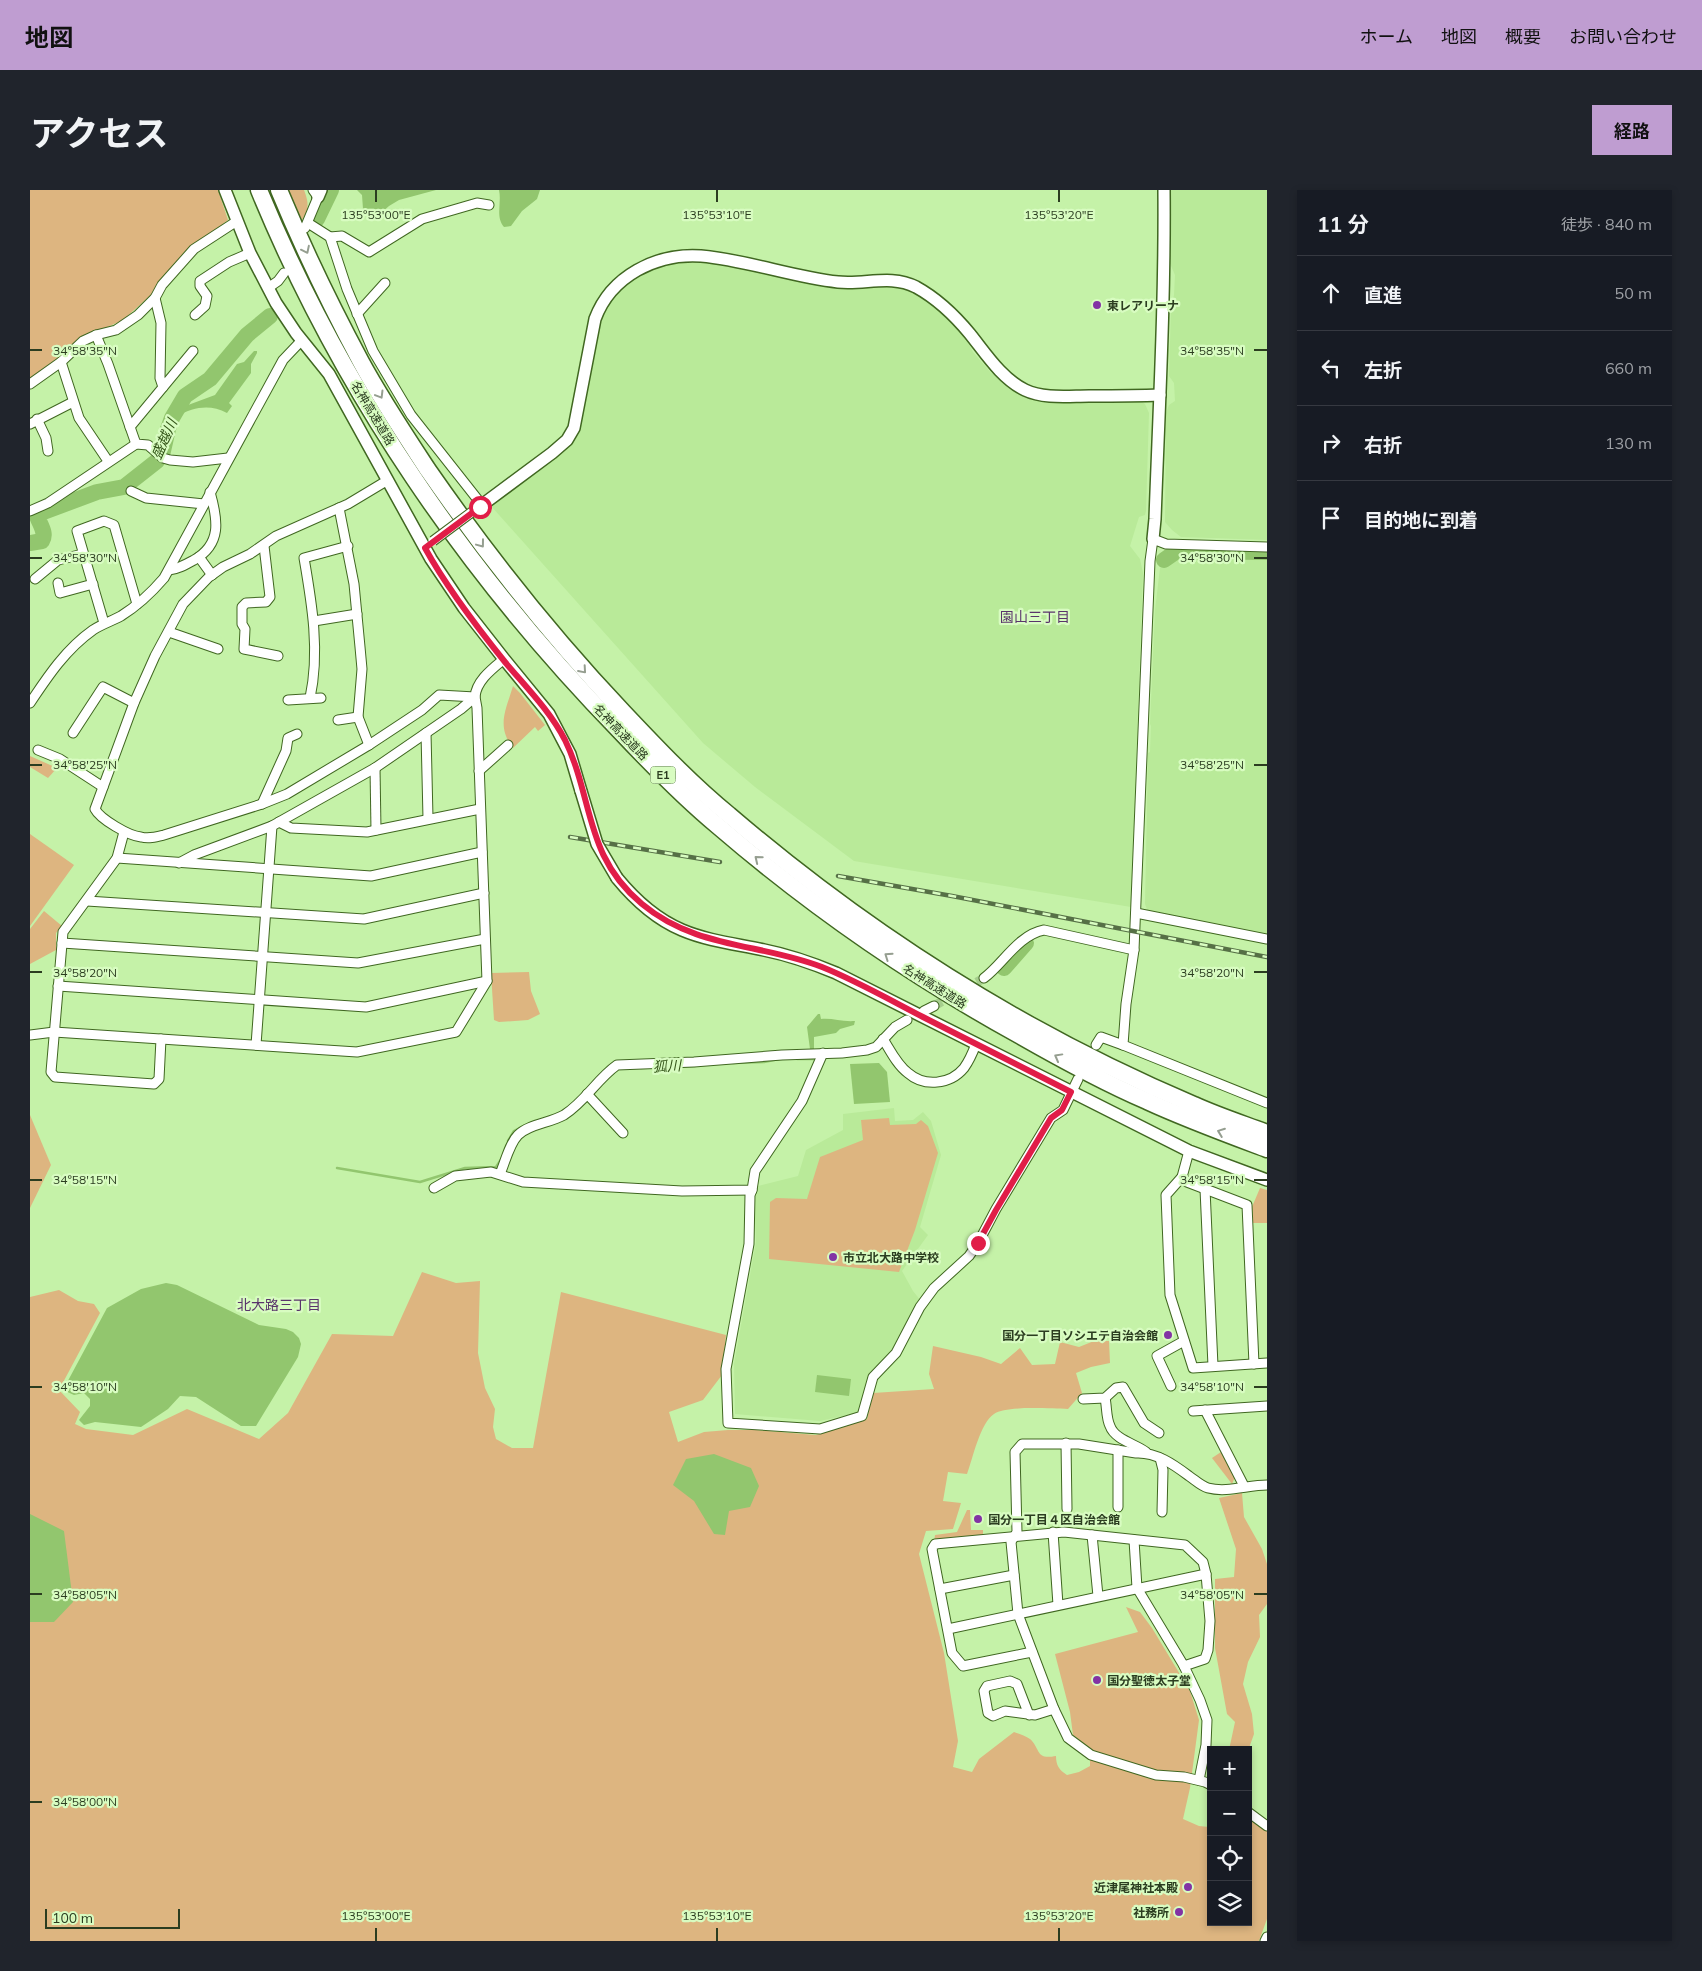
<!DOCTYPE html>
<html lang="ja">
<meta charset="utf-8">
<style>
body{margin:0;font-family:Mulish,"Noto Sans JP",sans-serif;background:#20242c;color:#f1f3f6}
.controls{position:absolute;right:15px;bottom:15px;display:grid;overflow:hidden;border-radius:0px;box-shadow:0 2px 8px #0003}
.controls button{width:45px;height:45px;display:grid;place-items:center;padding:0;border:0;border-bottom:1px solid #363941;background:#171b24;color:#f1f3f6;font:25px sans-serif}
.scale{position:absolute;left:15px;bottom:12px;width:135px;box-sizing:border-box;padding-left:5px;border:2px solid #2b3d20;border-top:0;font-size:14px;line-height:18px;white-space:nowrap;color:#2b3d20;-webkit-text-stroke:4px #d8fcc1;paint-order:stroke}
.stop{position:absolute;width:15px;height:15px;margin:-11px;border:4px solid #e11d48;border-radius:50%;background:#fff}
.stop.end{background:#e11d48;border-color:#fff;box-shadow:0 1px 5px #0008}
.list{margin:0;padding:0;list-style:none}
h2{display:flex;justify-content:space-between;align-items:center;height:65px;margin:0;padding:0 20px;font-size:21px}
h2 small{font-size:16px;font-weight:400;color:#9ea1a6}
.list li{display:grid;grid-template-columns:32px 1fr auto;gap:15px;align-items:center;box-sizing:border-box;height:75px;padding:0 20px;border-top:1px solid #363941}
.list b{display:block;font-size:19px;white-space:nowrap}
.list em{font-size:16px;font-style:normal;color:#9ea1a6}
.icon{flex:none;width:28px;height:28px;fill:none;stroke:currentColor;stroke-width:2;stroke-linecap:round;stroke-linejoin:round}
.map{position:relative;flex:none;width:1237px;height:1751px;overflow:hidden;border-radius:0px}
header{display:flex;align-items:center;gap:30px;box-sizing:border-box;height:70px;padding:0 25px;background:#bf9dd1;color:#111}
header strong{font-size:24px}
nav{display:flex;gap:28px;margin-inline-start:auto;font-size:18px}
.intro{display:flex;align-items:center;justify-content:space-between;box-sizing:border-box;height:120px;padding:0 30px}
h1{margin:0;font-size:35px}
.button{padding:12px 22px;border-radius:0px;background:#bf9dd1;color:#111;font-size:18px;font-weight:700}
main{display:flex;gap:30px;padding:0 30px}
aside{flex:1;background:#171b24;border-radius:0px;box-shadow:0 2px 8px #0003}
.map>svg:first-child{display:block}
.built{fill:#b9ea99}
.green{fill:#ddb580}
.water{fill:#92c66e}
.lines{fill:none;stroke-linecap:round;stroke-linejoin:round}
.stream{stroke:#92c66e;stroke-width:2.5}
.river{stroke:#92c66e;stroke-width:16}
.minor-tunnel{stroke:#a6ce8d;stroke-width:9;stroke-dasharray:9 4.5;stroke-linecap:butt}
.minor-casing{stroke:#406721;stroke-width:11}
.tertiary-casing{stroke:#406721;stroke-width:14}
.motorway-casing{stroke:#406721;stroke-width:19}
.minor{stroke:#fff;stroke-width:9}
.tertiary{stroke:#fff;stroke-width:11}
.motorway{stroke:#fff;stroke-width:16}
.rail-casing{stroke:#567046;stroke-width:4.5}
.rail{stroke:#d8fcc1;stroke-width:2.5;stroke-dasharray:8;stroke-linecap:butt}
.minor-bridge-casing{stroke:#406721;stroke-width:11;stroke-linecap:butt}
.tertiary-bridge-casing{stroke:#406721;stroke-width:14;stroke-linecap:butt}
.minor-bridge{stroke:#fff;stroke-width:9}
.tertiary-bridge{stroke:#fff;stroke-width:11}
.oneway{stroke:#959e90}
.route{stroke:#e11d48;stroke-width:6}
.ticks{fill:none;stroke:#2b3d20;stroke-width:2}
.poi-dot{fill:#8233a4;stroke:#d8fcc1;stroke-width:2}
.labels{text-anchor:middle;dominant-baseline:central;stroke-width:4.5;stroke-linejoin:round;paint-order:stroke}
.shield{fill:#d8fcc1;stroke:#5f7650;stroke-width:1}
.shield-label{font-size:11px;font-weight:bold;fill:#2b3d20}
.poi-label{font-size:12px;font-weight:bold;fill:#2b3d20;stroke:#d8fcc1;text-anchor:start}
.street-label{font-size:12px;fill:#2b3d20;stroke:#d8fcc1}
.water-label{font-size:14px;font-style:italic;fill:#325317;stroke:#d8fcc1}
.neighbourhood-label{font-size:14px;fill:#59346b;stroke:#d8fcc1}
.ticks-label{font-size:12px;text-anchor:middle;fill:#2b3d20;stroke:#d8fcc1;stroke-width:4.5;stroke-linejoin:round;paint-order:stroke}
</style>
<header>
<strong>地図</strong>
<nav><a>ホーム</a><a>地図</a><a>概要</a><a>お問い合わせ</a></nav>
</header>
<div class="intro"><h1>アクセス</h1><a class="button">経路</a></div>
<main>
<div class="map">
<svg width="1237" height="1751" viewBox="0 0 1237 1751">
<rect width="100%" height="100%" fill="#c5f2a8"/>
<g class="built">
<path d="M1137,0H1237V350L1151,347L1142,340L1135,332L1136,223L1139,215L1145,211L1144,193L1139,186L1141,119L1144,105L1145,85L1139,71Z"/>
<path d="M664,70L870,96L892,105L921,130L934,145L943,162L961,183L968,185L988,203L1001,207L1111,211L1115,214L1119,223L1116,321L1115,325L1109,327L1100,356L1110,369L1113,383L1101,717L824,671L725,597L673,553L461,316L538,255L551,234L567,137L575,116L596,91L632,74Z"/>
<path d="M1147,365L1237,367V747L1118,722L1115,714L1118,563L1120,562L1121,536L1120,534L1125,420L1130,378Z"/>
<path d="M864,918L865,931L883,930L893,922L901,931L911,965L890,1037L898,1045L872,1081L883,1101L891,1111L870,1153L840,1186L831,1222L790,1231L705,1224L704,1174L726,1052L724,1005L728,996L768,986L776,960L813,940V924Z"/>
</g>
<g class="green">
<path d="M0,0H188L198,30L154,65L122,104L93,130L51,149L24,172L0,189Z"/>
<path d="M258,0H274C279,13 279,19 272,30Z"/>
<path d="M483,496L490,503L515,535L508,541L505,537L483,558C466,536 476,520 483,496Z"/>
<path d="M0,566L27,578L18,588L0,577Z"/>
<path d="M0,644L44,675L0,736Z"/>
<path d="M14,721L32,736L26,743V760L0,774V739Z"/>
<path d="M499,782L501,801L510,824L498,830L469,832L464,830L461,783Z"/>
<path d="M0,925L21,975L0,1018Z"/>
<path d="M859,928L860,935L886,934L891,930L898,936L908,963L885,1040L869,1082L739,1069L740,1012L746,1008L777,1009L790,967L833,950L831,930Z"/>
<path d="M1230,998L1237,1000V1033H1223L1222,1017Z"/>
<path d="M392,1082L426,1093L450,1091L448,1163L455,1198L465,1219L463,1237L466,1249L482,1258H503L531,1102L696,1145L692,1185L673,1210L639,1222L648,1252L674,1242L698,1240H726L786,1245L837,1229L843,1203L904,1199L899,1184L903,1156L951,1167L971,1174L990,1158L1002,1175L1025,1174L1030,1152L1049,1157L1064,1151H1079L1080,1173L1061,1177L1046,1183L1052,1203L1038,1219C1022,1219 977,1215 964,1224C950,1233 943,1268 937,1284L918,1282L913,1311L931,1313L923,1339L896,1341L889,1364L914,1463L928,1551L923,1577L942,1582L949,1569L984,1542C989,1544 996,1546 1000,1549C1011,1559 1005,1570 1026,1566C1026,1575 1029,1580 1037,1585L1049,1582L1060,1576V1558L1043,1545L1040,1522L1025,1464L1108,1442L1096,1417L1110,1422L1122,1438L1160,1501L1169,1530L1160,1598L1153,1629L1169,1636L1179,1637L1181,1626V1732H1218V1629L1237,1641V1729L1229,1751H0V1107L29,1100L48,1111L64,1114L70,1123L29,1200L50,1222L45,1234L56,1239L103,1245L157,1219L229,1249L258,1223L302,1144L363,1146Z"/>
<path d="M1191,1262L1205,1287L1202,1294L1182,1268Z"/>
<path d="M1212,1303L1214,1327L1232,1359L1237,1374V1414L1229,1425L1230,1447L1218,1472L1213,1494L1222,1524L1224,1544L1218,1561V1560H1199L1205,1532L1197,1524L1185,1458V1389L1204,1387L1206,1359L1189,1308Z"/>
<path d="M937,1320H940L941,1340H953V1348L904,1353L905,1345L927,1342Z"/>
</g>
<g class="water">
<path d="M327,0H406L369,10L359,16L351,23L333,19L332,5Z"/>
<path d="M469,0H510L507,9L492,21L481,36L474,37C465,26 472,13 469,0Z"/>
<path d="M224,161H227V163L221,174V183L199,213L202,216L197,223C180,214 164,217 147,226L150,218L185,205L207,174L214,172Z"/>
<path d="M788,824H790L791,829C803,828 812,832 825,831L824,835L810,839L806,843L784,847V859H780L777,837Z"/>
<path d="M849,873L857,882L860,912L824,914L820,874Z"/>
<path d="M136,1093L147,1095L229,1135L256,1139L263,1142L269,1148L271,1154L268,1167L226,1236H211L166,1207L150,1206L138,1219L111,1237L65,1232L54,1235L49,1230L60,1216V1209L54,1203L44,1205L33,1200L77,1118L111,1099Z"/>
<path d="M787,1185L821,1189L819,1206L785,1202Z"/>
<path d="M684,1264L721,1278L729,1296L720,1317L699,1321L695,1345L684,1344L664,1311L643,1295L656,1269Z"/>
<path d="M0,1324L34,1341L43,1412L24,1432H0Z"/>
</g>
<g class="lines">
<g class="stream">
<path d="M767,869H784"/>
<path d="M703,873L734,872L749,869"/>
<path d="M611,878L665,876"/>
<path d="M478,951L484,941L495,935"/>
<path d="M307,978L390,992L435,978L466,977L472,968"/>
</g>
<g class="river">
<path d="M287,29L301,0"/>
<path d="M0,353L12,351C17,343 10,335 7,326L8,324L67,302L94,297L127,271L133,261L138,239L142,228L155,206L180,189L217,145L240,126"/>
<path d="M1134,370L1147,361L1237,362"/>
<path d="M974,778L996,753"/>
</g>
<g class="minor-tunnel">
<path d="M935,799L954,788"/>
<path d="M904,816L923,805"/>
</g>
<g class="minor-casing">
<g id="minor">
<path d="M278,33L300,47L317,99L343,161L381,225L452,315L448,318"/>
<path d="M275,38L288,7L283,0"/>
<path d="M300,47L312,46L339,62L392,29L447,13L459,15"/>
<path d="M238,98L248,91L254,83"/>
<path d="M125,108L131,133L130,188L133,197"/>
<path d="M327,124L355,93"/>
<path d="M165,125L175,116L177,106L170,96V91L199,72L220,63"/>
<path d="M66,145L78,174L106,254L118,255L133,268L140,270L163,272L198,268"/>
<path d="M31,172L49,228L78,271"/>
<path d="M0,194L31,172L53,151L66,145L86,140L108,125L125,108L132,95L164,59L207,31"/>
<path d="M7,229L16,248L18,261"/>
<path d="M0,234L43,212"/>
<path d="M100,237L163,161"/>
<path d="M101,301L116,308L174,314"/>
<path d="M309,318L324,394L330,457L332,479L328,527L339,555"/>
<path d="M0,321L18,313L106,254"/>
<path d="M234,356L240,407L236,412L216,413L212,417V434L215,439L214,459L248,466"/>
<path d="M1237,357L1136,354L1123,349L1120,371L1104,760L1096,814L1093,855L1237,913"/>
<path d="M169,367L182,385"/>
<path d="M139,380C148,379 155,375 164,370C192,354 188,330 180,302"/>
<path d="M5,389L28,370L53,364"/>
<path d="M28,393L30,403L63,394"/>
<path d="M284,431L327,424"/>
<path d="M74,433L47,341L74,331L84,335L107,414"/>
<path d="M139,442L188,459"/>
<path d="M280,508C290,462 282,414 274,368L318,356"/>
<path d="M258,510L291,508"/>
<path d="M0,513C18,486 36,459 63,440C72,434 82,431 91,426C107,416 122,402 134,388L253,170L272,150"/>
<path d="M308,530L328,527"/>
<path d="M43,543L73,497L104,513"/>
<path d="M396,543L398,628"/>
<path d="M8,560L30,569L73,597"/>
<path d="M345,578L346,640"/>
<path d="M449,581L478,555"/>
<path d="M232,614L256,561L258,548L267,544"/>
<path d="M249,632L261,638L337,642L450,619"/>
<path d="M94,642L87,668L33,742L21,882L25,887L124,894L129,889L131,849"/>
<path d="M87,668L341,686L452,662"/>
<path d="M149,673L164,665L242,636L345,578L431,519L445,507C446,491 462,479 474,469"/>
<path d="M57,711L334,729L454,703"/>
<path d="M1106,723L1237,749"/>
<path d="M32,753L328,773L455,749"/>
<path d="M954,788C973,774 988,745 1014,740L1104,760"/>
<path d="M28,796L336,817L457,791"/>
<path d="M894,821L904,816"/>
<path d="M0,845L24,842L327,862L426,842L457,791L447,518L445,507L409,505L392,520L339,555L257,604L232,614L134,645C126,647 119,649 111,647C99,646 70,629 65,619L104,513L125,466L153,414L179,387L193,377L220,364L246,346L318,314L358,290"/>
<path d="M853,849C860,860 867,875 878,883C894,897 920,895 934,878C939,871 943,862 946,854"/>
<path d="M226,855L242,636"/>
<path d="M1066,855L1071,847L1093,855"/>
<path d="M557,904L593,943"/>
<path d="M1159,961L1152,987L1136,1005L1140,1105L1163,1178L1237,1173"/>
<path d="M470,984C475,973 479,954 488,945C499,934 520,933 534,925C555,912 567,889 587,875L664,872L752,865L812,863L837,860L846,857L865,837L877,830"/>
<path d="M1152,987L1157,992L1217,1015L1224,1174"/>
<path d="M404,998L425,986L461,982L493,992L652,1001L722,1000L725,981L772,911L793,863"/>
<path d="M1175,999L1183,1176"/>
<path d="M722,1000L720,1005L719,1054L696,1179L698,1233L790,1239L832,1226L843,1187L866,1163L890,1117L904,1098L939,1066L948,1053L966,1019L1021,928L1033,920L1048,889"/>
<path d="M1141,1196L1127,1166L1154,1151"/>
<path d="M1075,1208C1077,1217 1076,1228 1080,1236C1085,1250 1106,1254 1116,1262"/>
<path d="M1053,1209L1075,1208L1086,1198L1093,1197L1114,1233L1129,1243"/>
<path d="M1175,1220L1214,1296"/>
<path d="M1163,1221L1237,1216"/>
<path d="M1036,1253L1037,1319"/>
<path d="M1130,1268L1133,1280L1132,1322"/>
<path d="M1088,1317V1260"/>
<path d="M1023,1342L1028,1415"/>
<path d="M1062,1345L1068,1406"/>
<path d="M1104,1350L1107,1398L1154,1476L1170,1510L1177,1530L1176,1555L1169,1590"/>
<path d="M910,1399L984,1385"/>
<path d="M918,1439L1176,1384"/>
<path d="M1002,1462L933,1476L922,1463L902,1359L905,1354L1034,1342L1155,1355L1173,1372L1176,1384L1180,1431L1178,1460L1175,1469L1154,1476"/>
<path d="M999,1525L987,1494L980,1491L957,1496L954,1501L958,1523L963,1526L975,1521L1005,1525L1024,1519"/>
<path d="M1181,1595L1175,1592L1154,1587L1126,1585L1061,1565L1038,1548L1024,1519L988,1424L981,1352L987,1342L985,1262L992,1254H1049L1106,1263C1126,1262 1143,1274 1159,1286C1165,1290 1171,1296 1178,1298C1197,1303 1218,1295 1237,1295"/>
<path d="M1218,1622L1237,1636"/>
<path d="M1235,1751L1237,1747"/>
</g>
</g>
<g class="tertiary-casing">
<g id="tertiary">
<path d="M195,0L220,63L246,113L266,143L299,184L401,369L434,418L474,469L519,524L540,564L551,601"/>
<path d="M288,7L291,0"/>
<path d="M452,315L522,263L537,250L544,238L565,129C581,86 626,63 671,66C717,70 762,87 808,92C835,95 861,84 886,97C906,108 926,127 940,144C956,164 972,189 995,200C1014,209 1038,206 1059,206C1082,206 1106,206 1130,205"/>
<path d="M1123,349L1125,329C1129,219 1135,110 1134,0"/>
<path d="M587,688C605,710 626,729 652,740C678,751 706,754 734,760C759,765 782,773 806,783L1159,961L1237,990"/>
</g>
</g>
<g class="motorway-casing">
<g id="motorway">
<path d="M229,0C312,202 438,385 590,541C621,574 653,607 688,636C781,716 882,786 989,845C1031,869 1073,892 1117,911C1156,929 1197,944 1237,959"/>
<path d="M249,0C273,58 301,116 331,172C351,209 375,245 398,280C457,365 521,446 593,522C626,557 661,594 699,625C838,744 996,844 1164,915C1188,926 1213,934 1237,943"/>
</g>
</g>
<use href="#minor" class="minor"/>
<use href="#tertiary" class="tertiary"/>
<use href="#motorway" class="motorway"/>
<g class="rail-casing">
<g id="rail">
<path d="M540,647L690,672"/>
<path d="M808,686L922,706L1237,767"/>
</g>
</g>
<use href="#rail" class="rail"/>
<g class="minor-bridge-casing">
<path id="minor-bridge" d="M403,351L446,319"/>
</g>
<g class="tertiary-bridge-casing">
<path id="tertiary-bridge" d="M551,601L567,654L587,688"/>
</g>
<use href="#minor-bridge" class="minor-bridge"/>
<use href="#tertiary-bridge" class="tertiary-bridge"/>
</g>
<defs><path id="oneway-chevron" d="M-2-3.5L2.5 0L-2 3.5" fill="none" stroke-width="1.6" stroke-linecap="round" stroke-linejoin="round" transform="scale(1.25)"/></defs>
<g class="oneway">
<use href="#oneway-chevron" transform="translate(276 60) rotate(64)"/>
<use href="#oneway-chevron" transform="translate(350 205) rotate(59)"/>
<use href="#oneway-chevron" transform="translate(451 354) rotate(53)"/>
<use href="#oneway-chevron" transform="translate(553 480) rotate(49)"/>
<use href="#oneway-chevron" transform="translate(728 669) rotate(-141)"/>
<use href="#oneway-chevron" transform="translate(858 766) rotate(-145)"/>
<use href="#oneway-chevron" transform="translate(1028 867) rotate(-151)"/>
<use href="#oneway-chevron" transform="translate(1191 942) rotate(-159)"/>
</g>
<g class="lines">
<path class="route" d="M450,317L395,358C417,398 446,436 475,472C496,497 520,521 535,550C564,610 554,666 612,714C666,759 730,753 792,777C827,791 860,810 893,827C942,852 992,877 1041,902L1032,920L1021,928L966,1020L948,1053"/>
</g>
<path class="ticks" d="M346,0V12M687,0V12M1029,0V12M0,160H12M1224,160H1237M0,368H12M1224,368H1237M0,575H12M1224,575H1237M0,782H12M1224,782H1237M0,990H12M1224,990H1237M0,1197H12M1224,1197H1237M0,1404H12M1224,1404H1237M0,1612H12M346,1738V1751M687,1738V1751M1029,1738V1751"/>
<g class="poi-dot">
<circle cx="1067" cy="115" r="5"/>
<circle cx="803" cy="1067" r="5"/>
<circle cx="1138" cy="1145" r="5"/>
<circle cx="948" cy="1329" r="5"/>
<circle cx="1067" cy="1490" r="5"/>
<circle cx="1158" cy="1697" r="5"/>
<circle cx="1149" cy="1722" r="5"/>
</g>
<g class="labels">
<rect class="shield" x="620.5" y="576.5" width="25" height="17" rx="4"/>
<g class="shield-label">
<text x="633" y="585">E1</text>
</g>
<g class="poi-label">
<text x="1077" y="115">東レアリーナ</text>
<text x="813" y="1067">市立北大路中学校</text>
<text x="1128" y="1145" text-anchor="end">国分一丁目ソシエテ自治会館</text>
<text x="958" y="1329">国分一丁目４区自治会館</text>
<text x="1077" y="1490">国分聖徳太子堂</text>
<text x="1148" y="1697" text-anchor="end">近津尾神社本殿</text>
<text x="1139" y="1722" text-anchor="end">社務所</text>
</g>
<g class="street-label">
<text transform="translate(343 223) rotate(59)">名神高速道路</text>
<text transform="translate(591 542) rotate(46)">名神高速道路</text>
<text transform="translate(905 796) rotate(32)">名神高速道路</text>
</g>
<g class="water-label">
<text transform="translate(134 249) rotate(-66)">盛越川</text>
<text transform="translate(637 876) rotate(-3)">狐川</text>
</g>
<g class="neighbourhood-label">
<text x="1005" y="427">園山三丁目</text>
<text x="249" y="1115">北大路三丁目</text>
</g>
</g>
<g class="ticks-label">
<text x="346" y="29">135°53'00"E</text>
<text x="687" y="29">135°53'10"E</text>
<text x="1029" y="29">135°53'20"E</text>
<text x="55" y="165">34°58'35"N</text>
<text x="1182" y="165">34°58'35"N</text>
<text x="55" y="372">34°58'30"N</text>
<text x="1182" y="372">34°58'30"N</text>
<text x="55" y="579">34°58'25"N</text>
<text x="1182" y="579">34°58'25"N</text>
<text x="55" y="787">34°58'20"N</text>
<text x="1182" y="787">34°58'20"N</text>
<text x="55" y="994">34°58'15"N</text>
<text x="1182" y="994">34°58'15"N</text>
<text x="55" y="1201">34°58'10"N</text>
<text x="1182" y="1201">34°58'10"N</text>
<text x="55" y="1409">34°58'05"N</text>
<text x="1182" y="1409">34°58'05"N</text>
<text x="55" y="1616">34°58'00"N</text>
<text x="346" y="1730">135°53'00"E</text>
<text x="687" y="1730">135°53'10"E</text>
<text x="1029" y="1730">135°53'20"E</text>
</g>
</svg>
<div class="controls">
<button>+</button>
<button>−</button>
<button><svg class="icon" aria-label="locate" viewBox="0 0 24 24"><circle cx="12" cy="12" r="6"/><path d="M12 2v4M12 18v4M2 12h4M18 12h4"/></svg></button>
<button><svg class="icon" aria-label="layers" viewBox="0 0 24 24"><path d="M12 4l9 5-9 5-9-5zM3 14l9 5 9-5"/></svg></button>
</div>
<div class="scale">100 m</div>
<div class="stop" style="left:450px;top:317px"></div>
<div class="stop end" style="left:948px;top:1053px"></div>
</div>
<aside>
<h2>11 分<small>徒歩 · 840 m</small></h2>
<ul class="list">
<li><svg class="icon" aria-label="ahead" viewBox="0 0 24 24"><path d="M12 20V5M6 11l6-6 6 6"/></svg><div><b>直進</b></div><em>50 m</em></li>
<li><svg class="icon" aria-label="left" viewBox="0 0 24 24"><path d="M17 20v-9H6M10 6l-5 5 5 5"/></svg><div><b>左折</b></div><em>660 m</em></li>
<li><svg class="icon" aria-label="right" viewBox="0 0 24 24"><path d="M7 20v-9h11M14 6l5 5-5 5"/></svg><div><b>右折</b></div><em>130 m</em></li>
<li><svg class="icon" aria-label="arrive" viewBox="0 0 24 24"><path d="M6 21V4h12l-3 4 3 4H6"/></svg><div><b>目的地に到着</b></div></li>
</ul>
</aside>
</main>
